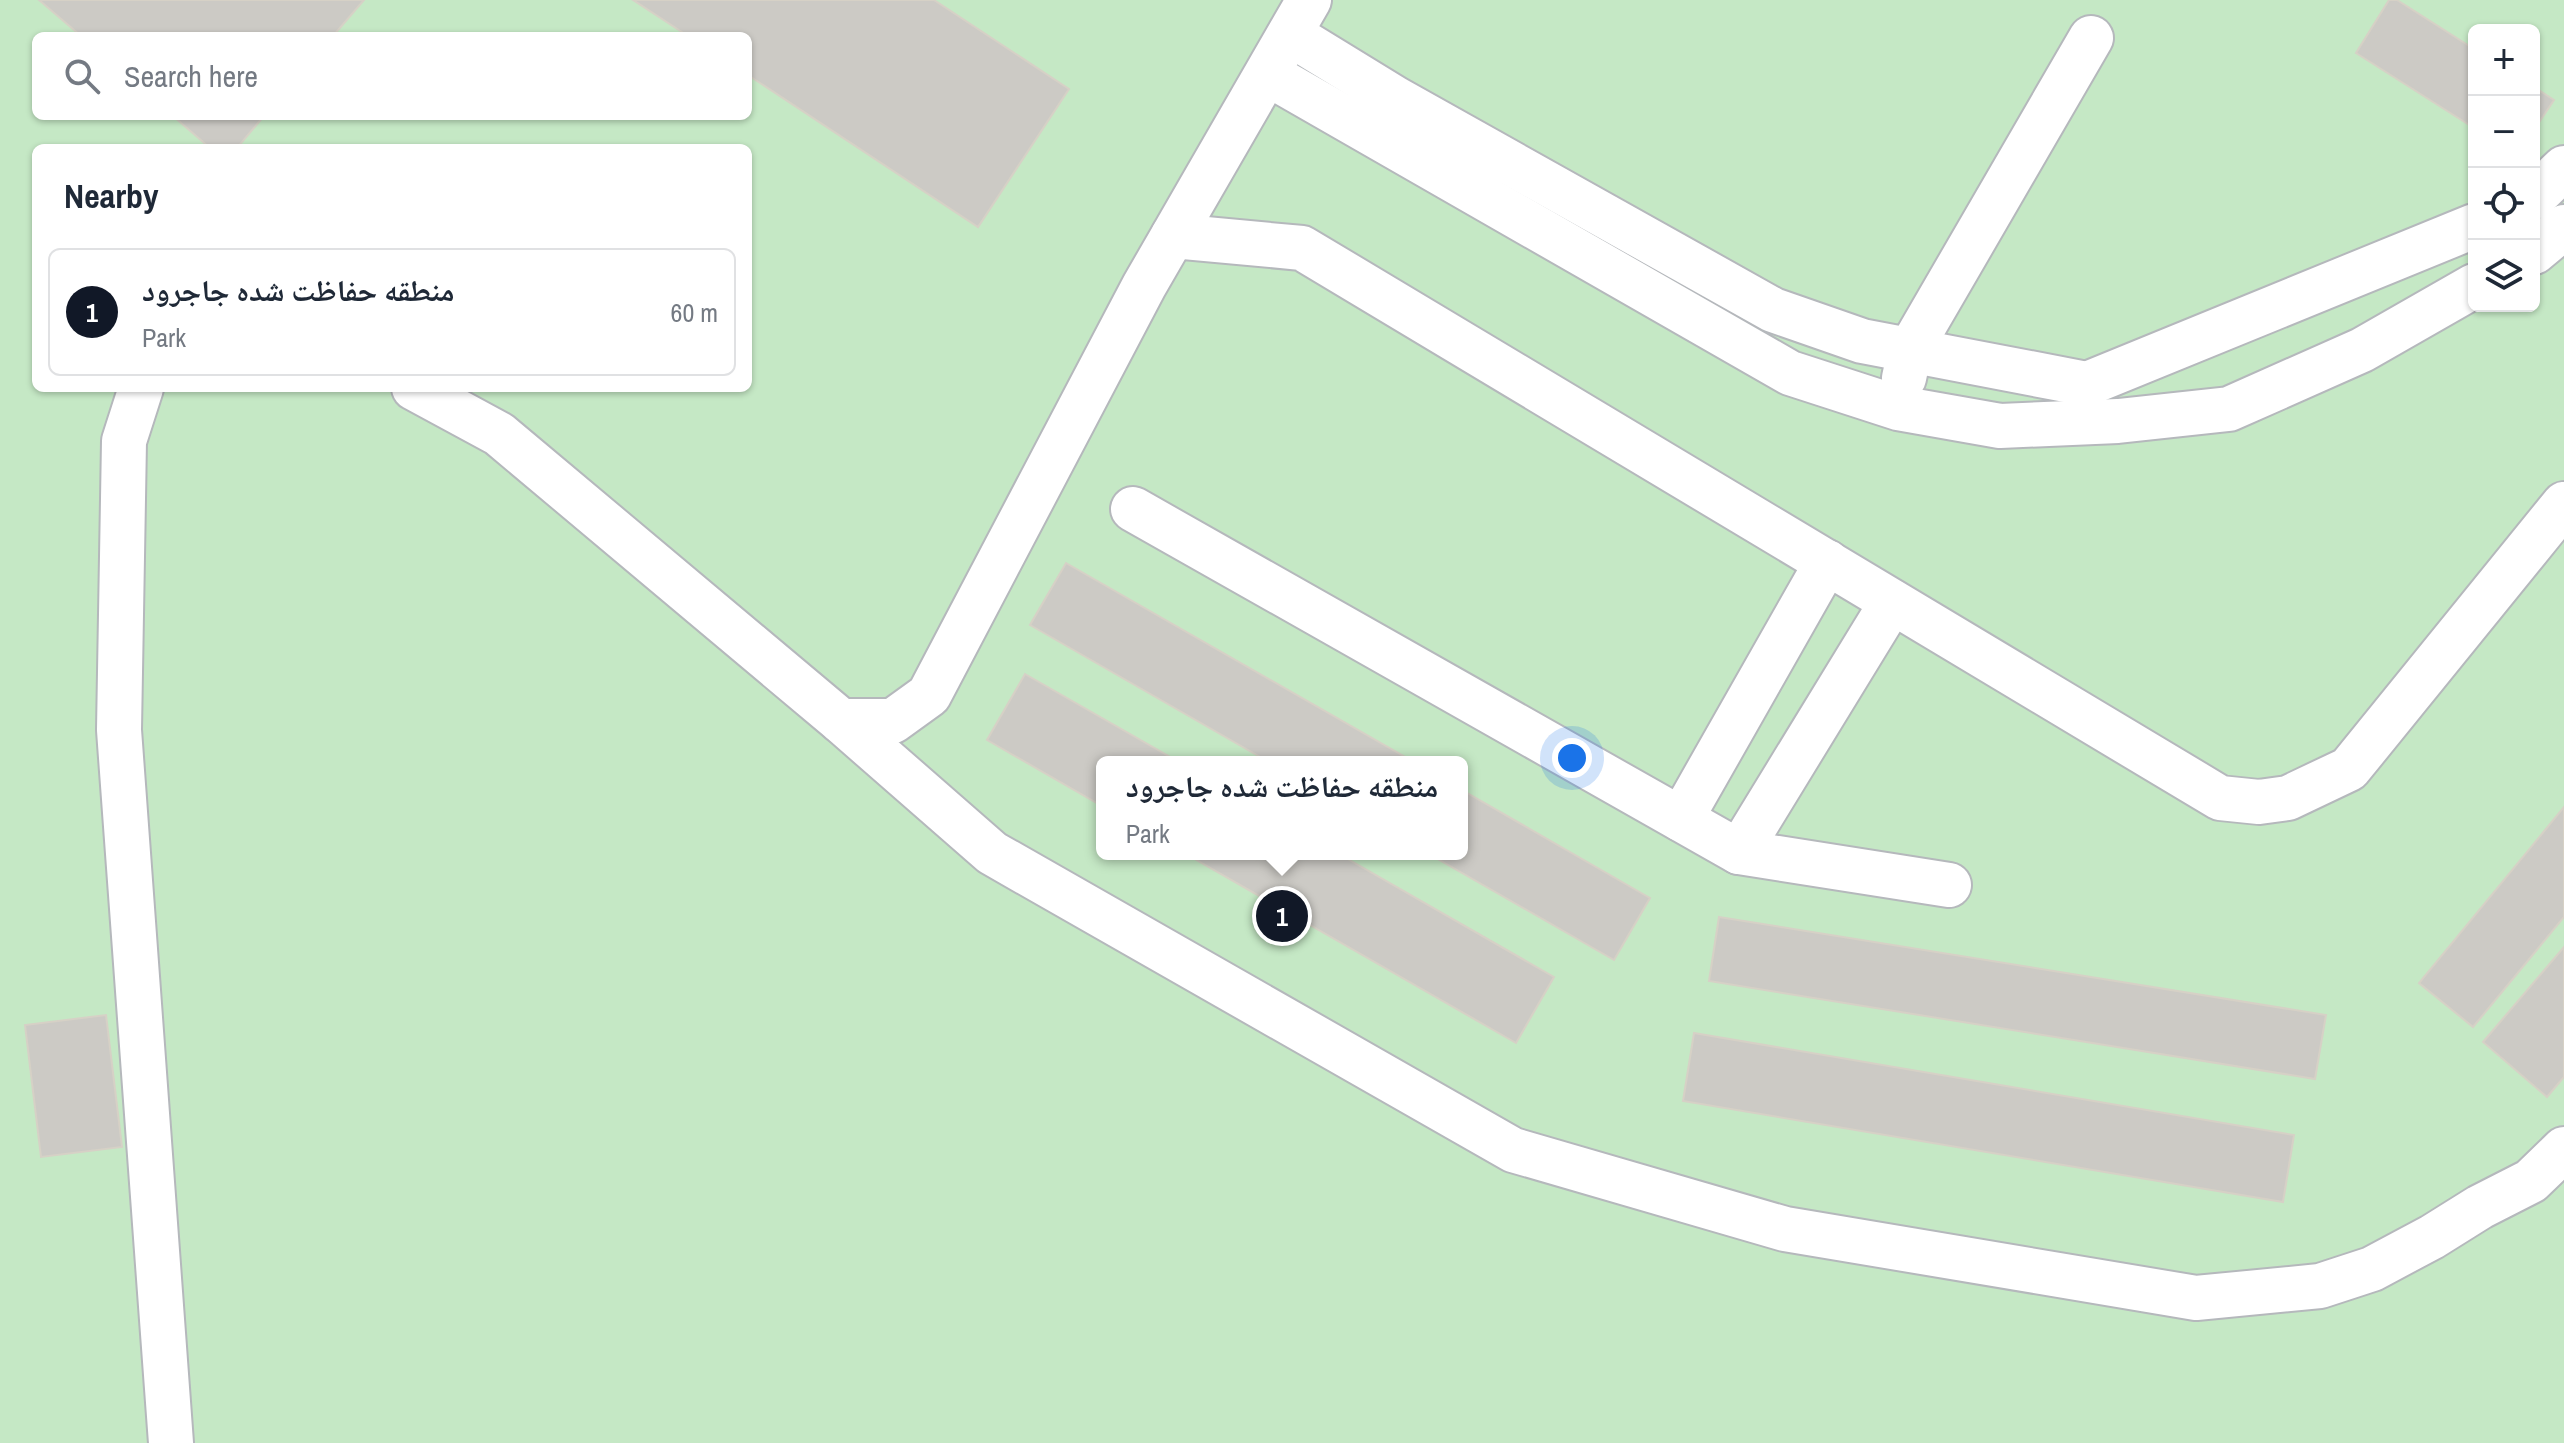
<!DOCTYPE html>
<meta charset="utf-8">
<style>
body{margin:0;font-family:"Archivo Narrow","Noto Naskh Arabic",sans-serif;background:#f2f2f3;color:#1f2937}
.controls{position:absolute;right:24px;top:24px;display:grid;overflow:hidden;border-radius:12px;box-shadow:0 2px 6px #0004}
.controls button{width:72px;height:72px;display:grid;place-items:center;padding:0;border:0;border-bottom:2px solid #e0e1e3;background:#fff;color:#1f2937;font:40px sans-serif}
.you{position:absolute;left:1572px;top:758px;width:28px;height:28px;margin:-20px;border:6px solid #fff;border-radius:50%;background:#1a73e8;box-shadow:0 0 0 12px #1a73e833}
.badge{display:grid;place-items:center;width:52px;height:52px;border-radius:50%;background:#111827;color:#fff;font-size:26px;font-weight:700}
.pin{position:absolute;translate:-50% -50%;border:4px solid #fff;box-shadow:0 2px 8px #0006}
.popup{position:absolute;left:1096px;top:756px;width:372px;height:104px;box-sizing:border-box;display:grid;place-content:center;border-radius:12px;background:#fff;filter:drop-shadow(0 2px 6px #0005);font-size:26px;white-space:nowrap;color:#747a83}
.popup b{font-size:30px;color:#1f2937}
.popup::after{content:'';position:absolute;left:50%;top:100%;margin-left:-16px;border:16px solid transparent;border-top-color:#fff}
.list{margin:0;padding:0;list-style:none}
h2{display:flex;justify-content:space-between;align-items:center;height:104px;margin:0;padding:0 32px;font-size:34px}
h2 small{font-size:26px;font-weight:400;color:#747a83}
.list li{display:grid;grid-template-columns:52px 1fr auto;gap:24px;align-items:center;box-sizing:border-box;height:128px;margin:0 16px 16px;padding:0 16px;border:2px solid #e0e1e3;border-radius:12px}
.list b{display:block;font-size:30px;white-space:nowrap}
.list p{margin:0;font-size:26px;white-space:nowrap;color:#747a83}
.list em{font-size:26px;font-style:normal;color:#747a83}
.icon{flex:none;width:44px;height:44px;fill:none;stroke:currentColor;stroke-width:2;stroke-linecap:round;stroke-linejoin:round}
.map{position:relative;flex:none;width:2564px;height:1443px;overflow:hidden}
.search{position:absolute;background:#fff;box-shadow:0 2px 6px #0004;left:32px;top:32px;width:720px;height:88px;display:flex;align-items:center;gap:20px;box-sizing:border-box;padding:0 28px;border-radius:12px;color:#747a83;font-size:30px}
.panel{position:absolute;background:#fff;box-shadow:0 2px 6px #0004;left:32px;top:144px;width:720px;height:248px;border-radius:12px}
.map>svg:first-child{display:block}
.green{fill:#c5e8c5;fill-rule:evenodd}
.building{fill:#cccac5;stroke:#d6d1c6;stroke-width:2}
.lines{fill:none;stroke-linecap:round;stroke-linejoin:round}
.minor-casing{stroke:#b5b8bc;stroke-width:48}
.minor{stroke:#fff;stroke-width:44}
</style>
<div class="map">
<svg width="2564" height="1443" viewBox="0 0 2564 1443">
<rect width="100%" height="100%" fill="#f1efe8"/>
<path class="green" d="M0,0H2564V1443H0ZM2474,30H2534V306H2474ZM36,36H748V116H36ZM36,148H748V388H36ZM1102,762H1462V854H1102Z"/>
<g class="building">
<path d="M39,0H364L333,36H81Z"/>
<path d="M633,0H934L1069,89L978,227L748,75V36H688Z"/>
<path d="M2389,0H2397L2474,49V128L2356,53Z"/>
<path d="M2534,87L2554,100L2534,130Z"/>
<path d="M173,116H264L237,148H210Z"/>
<path d="M1066,563L1414,762H1269L1030,625Z"/>
<path d="M1025,674L1179,762H1102V806L987,740Z"/>
<path d="M1462,790L1650,898L1614,960L1429,854H1462Z"/>
<path d="M2564,807V917L2473,1027L2419,983Z"/>
<path d="M1186,854H1339L1554,977L1516,1043Z"/>
<path d="M1719,917L2326,1015L2315,1079L1709,981Z"/>
<path d="M2564,947V1077L2547,1097L2483,1042Z"/>
<path d="M106,1015L122,1147L41,1157L25,1025Z"/>
<path d="M1694,1033L2294,1135L2283,1202L1683,1101Z"/>
</g>
<g class="lines">
<g class="minor-casing">
<g id="minor">
<path d="M1290,34L1396,99L1773,310L1862,341L2087,384L2474,226"/>
<path d="M1268,74L1790,373L1898,408L2000,426L2118,421L2229,409L2362,350L2474,286"/>
<path d="M2534,197L2564,168"/>
<path d="M1173,236L1302,248L2220,798L2259,802L2288,798L2349,769L2564,504"/>
<path d="M2534,252L2564,227"/>
<path d="M1904,378L1910,350L2091,38"/>
<path d="M141,388L124,441L119,730L171,1443"/>
<path d="M414,388L499,434L841,721H893L929,695L1144,286L1309,0"/>
<path d="M1133,509L1739,852L1949,885"/>
<path d="M841,721L992,853L1513,1150L1785,1229L2196,1298L2320,1286L2372,1269L2432,1237L2480,1207L2531,1181L2564,1149"/>
<path d="M1681,819L1827,562"/>
<path d="M1739,852L1892,602"/>
</g>
</g>
<use href="#minor" class="minor"/>
</g>
</svg>
<div class="controls">
<button>+</button>
<button>−</button>
<button><svg class="icon" aria-label="locate" viewBox="0 0 24 24"><circle cx="12" cy="12" r="6"/><path d="M12 2v4M12 18v4M2 12h4M18 12h4"/></svg></button>
<button><svg class="icon" aria-label="layers" viewBox="0 0 24 24"><path d="M12 4l9 5-9 5-9-5zM3 14l9 5 9-5"/></svg></button>
</div>
<div class="you"></div>
<div class="pin badge" style="left:1282px;top:916px">1</div>
<div class="popup"><b>منطقه حفاظت شده جاجرود</b>Park</div>
<div class="search"><svg class="icon" aria-label="search" viewBox="0 0 24 24"><circle cx="10" cy="10" r="6"/><path d="M15 15l6 6"/></svg>Search here</div>
<section class="panel">
<h2>Nearby<small></small></h2>
<ul class="list">
<li><span class="badge">1</span><div><b>منطقه حفاظت شده جاجرود</b><p>Park</p></div><em>60 m</em></li>
</ul>
</section>
</div>
